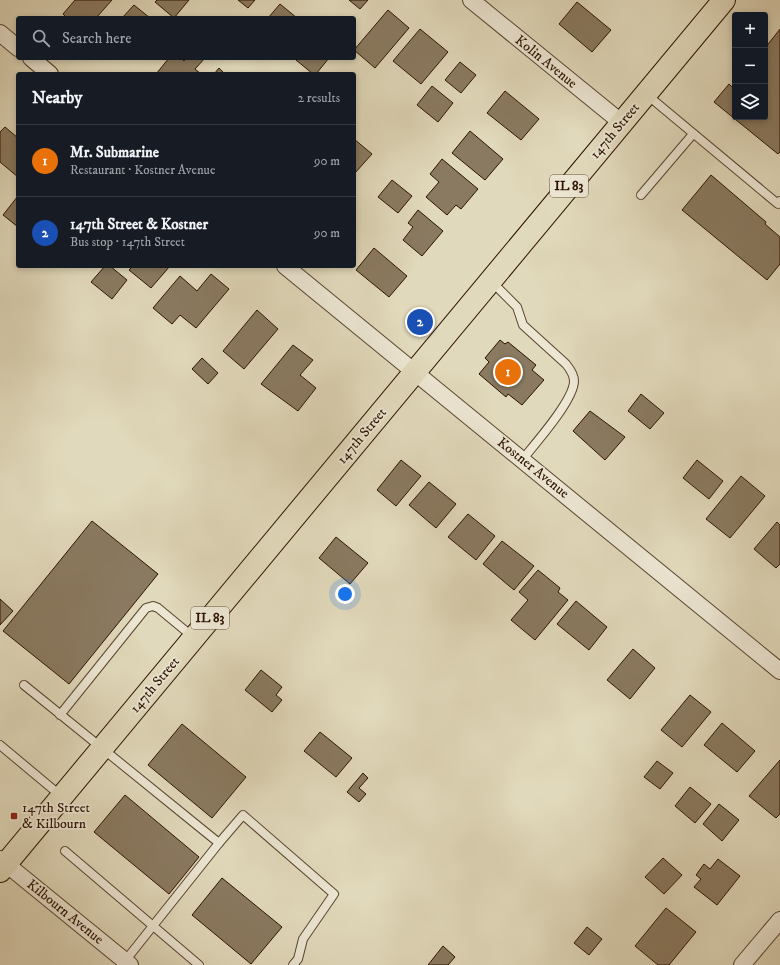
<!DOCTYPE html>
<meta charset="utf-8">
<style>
body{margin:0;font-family:"IM FELL DW Pica",serif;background:#242831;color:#f1f3f6}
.controls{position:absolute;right:12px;top:12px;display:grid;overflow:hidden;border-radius:4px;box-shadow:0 2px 6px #0003}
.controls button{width:36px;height:36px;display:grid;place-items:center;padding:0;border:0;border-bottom:1px solid #363941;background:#171b24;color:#f1f3f6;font:20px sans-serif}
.you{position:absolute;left:345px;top:594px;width:14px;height:14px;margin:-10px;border:3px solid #fff;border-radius:50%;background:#1a73e8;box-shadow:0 0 0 6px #1a73e833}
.badge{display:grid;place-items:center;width:26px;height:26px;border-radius:50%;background:#ea580c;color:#fff;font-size:13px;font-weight:700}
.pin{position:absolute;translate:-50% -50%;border:2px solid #fff;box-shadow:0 1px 4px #0006}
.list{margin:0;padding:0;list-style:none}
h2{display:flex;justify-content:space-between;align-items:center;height:52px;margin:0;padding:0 16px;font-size:17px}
h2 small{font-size:13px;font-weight:400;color:#9ea1a6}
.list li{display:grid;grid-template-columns:26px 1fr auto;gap:12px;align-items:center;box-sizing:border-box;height:72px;padding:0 16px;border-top:1px solid #363941}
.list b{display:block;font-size:15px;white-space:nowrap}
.list p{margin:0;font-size:13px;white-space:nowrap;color:#9ea1a6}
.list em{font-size:13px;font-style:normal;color:#9ea1a6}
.icon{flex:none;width:22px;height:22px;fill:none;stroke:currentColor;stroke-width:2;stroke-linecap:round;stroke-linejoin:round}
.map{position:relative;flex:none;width:780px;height:965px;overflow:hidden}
.search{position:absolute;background:#171b24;box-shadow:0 2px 6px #0003;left:16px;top:16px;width:340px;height:44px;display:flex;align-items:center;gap:10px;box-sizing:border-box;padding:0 14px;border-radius:4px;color:#9ea1a6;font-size:15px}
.panel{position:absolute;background:#171b24;box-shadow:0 2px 6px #0003;left:16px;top:72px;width:340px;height:196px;border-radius:4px}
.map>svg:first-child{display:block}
.building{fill:#8a7a61;stroke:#2c1300}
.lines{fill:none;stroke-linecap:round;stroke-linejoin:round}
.lane-casing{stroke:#59442f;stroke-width:10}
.street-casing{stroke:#59442f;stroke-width:18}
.primary-casing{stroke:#2c1300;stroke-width:24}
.lane{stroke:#ece6d3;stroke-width:8}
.street{stroke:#ece6d3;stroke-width:16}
.primary{stroke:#e1d9bb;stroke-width:22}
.poi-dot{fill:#8f2418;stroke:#ece6d3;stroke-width:1.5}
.labels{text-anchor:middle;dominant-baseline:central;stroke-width:3.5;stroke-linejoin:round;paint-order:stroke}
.shield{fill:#ece6d3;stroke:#66523f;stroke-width:1}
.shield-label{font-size:13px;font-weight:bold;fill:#2c1300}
.street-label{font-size:14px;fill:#2c1300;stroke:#ece6d3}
.poi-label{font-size:14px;fill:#2c1300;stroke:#ece6d3;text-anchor:start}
</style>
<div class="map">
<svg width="780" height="965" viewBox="0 0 780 965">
<rect width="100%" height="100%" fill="#e1d9bb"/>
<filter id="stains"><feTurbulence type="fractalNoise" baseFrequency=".005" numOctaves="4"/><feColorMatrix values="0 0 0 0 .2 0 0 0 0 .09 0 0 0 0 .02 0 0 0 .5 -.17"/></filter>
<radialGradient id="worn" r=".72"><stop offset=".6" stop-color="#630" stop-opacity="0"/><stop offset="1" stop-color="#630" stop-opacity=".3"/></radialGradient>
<g class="building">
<path d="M75,0H112L96,18H67L63,14Z"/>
<path d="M157,0H189L174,18L155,2Z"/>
<path d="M238,0H255L248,8Z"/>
<path d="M349,0H368L360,9Z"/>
<path d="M577,2L611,30L592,52L559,24Z"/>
<path d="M280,4L297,18H268Z"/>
<path d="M134,5L150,18H122Z"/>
<path d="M388,10L409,28L375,68L354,50Z"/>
<path d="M420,29L448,52L421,84L393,61Z"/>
<path d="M780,29V152L778,154L714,102L729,84L732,87L735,84V117H765V48Z"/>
<path d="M169,58H181L184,61L186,58H205L195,69L201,74H156Z"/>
<path d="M297,58H329L316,74H313L296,60Z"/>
<path d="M460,62L476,75L461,93L445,80Z"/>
<path d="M219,68L225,74H214Z"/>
<path d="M432,86L453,103L438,122L417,105Z"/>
<path d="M505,91L539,119L521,140L487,113Z"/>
<path d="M5,127L18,138V177L0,162V132Z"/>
<path d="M470,131L503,159L485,180L452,153Z"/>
<path d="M354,139L372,154L355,173L354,172Z"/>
<path d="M442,159L478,189L461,209L456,205L447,215L426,197L439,182L430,174Z"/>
<path d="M711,175L766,222L765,224L780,237V264L767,280L682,210Z"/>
<path d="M392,180L412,196L398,213L378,197Z"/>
<path d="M18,196V227L3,215Z"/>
<path d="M418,210L443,231L422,256L403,240L413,227L408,223Z"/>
<path d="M374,248L407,276L389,297L356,270Z"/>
<path d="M105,266H110L127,280L112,299L91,282Z"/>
<path d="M133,266H170L151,288L129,270Z"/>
<path d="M211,274L229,289L196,328L180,315L172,324L153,308L180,276L197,291Z"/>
<path d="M257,310L278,329L244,369L223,351Z"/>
<path d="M500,340L505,344L508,342L536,365L532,370L544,380L522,405L508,394L506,397L479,374L489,362L485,358Z"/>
<path d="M293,345L313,360L300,375L316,388L298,411L261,384Z"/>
<path d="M202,358L218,373L208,384L192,369Z"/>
<path d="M641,394L664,413L650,429L628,411Z"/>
<path d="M590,411L625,437L605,460L573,431Z"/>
<path d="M401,460L421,476L396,506L377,490Z"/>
<path d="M697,460L723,481L709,499L683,478Z"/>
<path d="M741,476L765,496L730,538L706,519Z"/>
<path d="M429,482L456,504L436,528L409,505Z"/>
<path d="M468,514L495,536L476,560L448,537Z"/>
<path d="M92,521L158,574L69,684L3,631Z"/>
<path d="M777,522L780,525V564L776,568L754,549Z"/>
<path d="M336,537L368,563L350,584L319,558Z"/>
<path d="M502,541L534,566L514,590L483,564Z"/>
<path d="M538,570L560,588L558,592L568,600L535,640L511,620L528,600L519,592Z"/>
<path d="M0,599L13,611L0,625Z"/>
<path d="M576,601L607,627L589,650L557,624Z"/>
<path d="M633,649L655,668L630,699L607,680Z"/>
<path d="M261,670L282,687L276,695L282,700L272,712L245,690Z"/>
<path d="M690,695L711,712L682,747L661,730Z"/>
<path d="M722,723L755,751L737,772L704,745Z"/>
<path d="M182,724L246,777L212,818L148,765Z"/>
<path d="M320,732L352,758L336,777L304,751Z"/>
<path d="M780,760V814L776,818L749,796Z"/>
<path d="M657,761L673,773L660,789L644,777Z"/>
<path d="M363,773L368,778L359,788L366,794L359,802L347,792Z"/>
<path d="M690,787L711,804L695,823L675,806Z"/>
<path d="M125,795L199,857L169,894L94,832Z"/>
<path d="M719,804L739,820L722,841L703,824Z"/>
<path d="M663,858L682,875L664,894L645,877Z"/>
<path d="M718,859L740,876L717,905L694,887L701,879L696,875L704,864L710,869Z"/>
<path d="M222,878L282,927L251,964L192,915Z"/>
<path d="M666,908L696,932L669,965H658L635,946Z"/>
<path d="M587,927L602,939L589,955L574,943Z"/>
<path d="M443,946L455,957L448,965H428Z"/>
</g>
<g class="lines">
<g class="lane-casing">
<g id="lane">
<path d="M646,94L778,204L780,201"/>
<path d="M641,195L693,134"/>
<path d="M492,282L517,307L523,325L566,364C570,369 574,375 574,381C574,400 535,444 522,460"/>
<path d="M24,685L219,843L125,961"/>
<path d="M60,715L146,608L153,606L158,608L193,637"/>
<path d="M0,745L61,796"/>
<path d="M219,843L243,815L334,894L303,939L298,959L293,965"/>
<path d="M65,851L199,965"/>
</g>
</g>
<g class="street-casing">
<g id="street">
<path d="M471,0L622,123"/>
<path d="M0,33L18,48"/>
<path d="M31,58L50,74"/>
<path d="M285,266L780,671"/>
<path d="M0,859L130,965"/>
<path d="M742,965L780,920"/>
</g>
</g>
<g class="primary-casing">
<path id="primary" d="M0,871L724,0"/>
</g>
<use href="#lane" class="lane"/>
<use href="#street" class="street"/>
<use href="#primary" class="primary"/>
</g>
<rect class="poi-dot" x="10" y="812" width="8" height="8" rx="2"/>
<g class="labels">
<g class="shield">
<rect x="550" y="175" width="38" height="22" rx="3"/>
<rect x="191" y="607" width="38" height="22" rx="3"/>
</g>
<g class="shield-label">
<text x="569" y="186">IL 83</text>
<text x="210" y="618">IL 83</text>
</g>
<g class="street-label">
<text transform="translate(546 62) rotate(39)">Kolin Avenue</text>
<text transform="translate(615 131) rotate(-50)">147th Street</text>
<text transform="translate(362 436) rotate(-50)">147th Street</text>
<text transform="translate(533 468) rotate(39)">Kostner Avenue</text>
<text transform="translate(155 685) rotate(-50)">147th Street</text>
<text transform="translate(65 912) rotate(39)">Kilbourn Avenue</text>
</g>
<g class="poi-label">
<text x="22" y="808">147th Street<tspan x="22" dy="16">&amp; Kilbourn</tspan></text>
</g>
</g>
<rect width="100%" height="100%" filter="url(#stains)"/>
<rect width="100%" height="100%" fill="url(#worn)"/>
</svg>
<div class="controls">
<button>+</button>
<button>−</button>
<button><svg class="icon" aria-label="layers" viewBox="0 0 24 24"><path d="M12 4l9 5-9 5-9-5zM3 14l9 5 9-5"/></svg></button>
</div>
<div class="you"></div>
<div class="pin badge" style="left:508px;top:372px;background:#e8710a">1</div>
<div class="pin badge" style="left:420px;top:322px;background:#1a4fb4">2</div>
<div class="search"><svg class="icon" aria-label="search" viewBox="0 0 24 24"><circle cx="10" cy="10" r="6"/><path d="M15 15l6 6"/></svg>Search here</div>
<section class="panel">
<h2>Nearby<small>2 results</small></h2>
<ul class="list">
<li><span class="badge" style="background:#e8710a">1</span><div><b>Mr. Submarine</b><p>Restaurant · Kostner Avenue</p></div><em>90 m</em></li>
<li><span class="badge" style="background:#1a4fb4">2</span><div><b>147th Street &amp; Kostner</b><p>Bus stop · 147th Street</p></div><em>90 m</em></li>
</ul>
</section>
</div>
